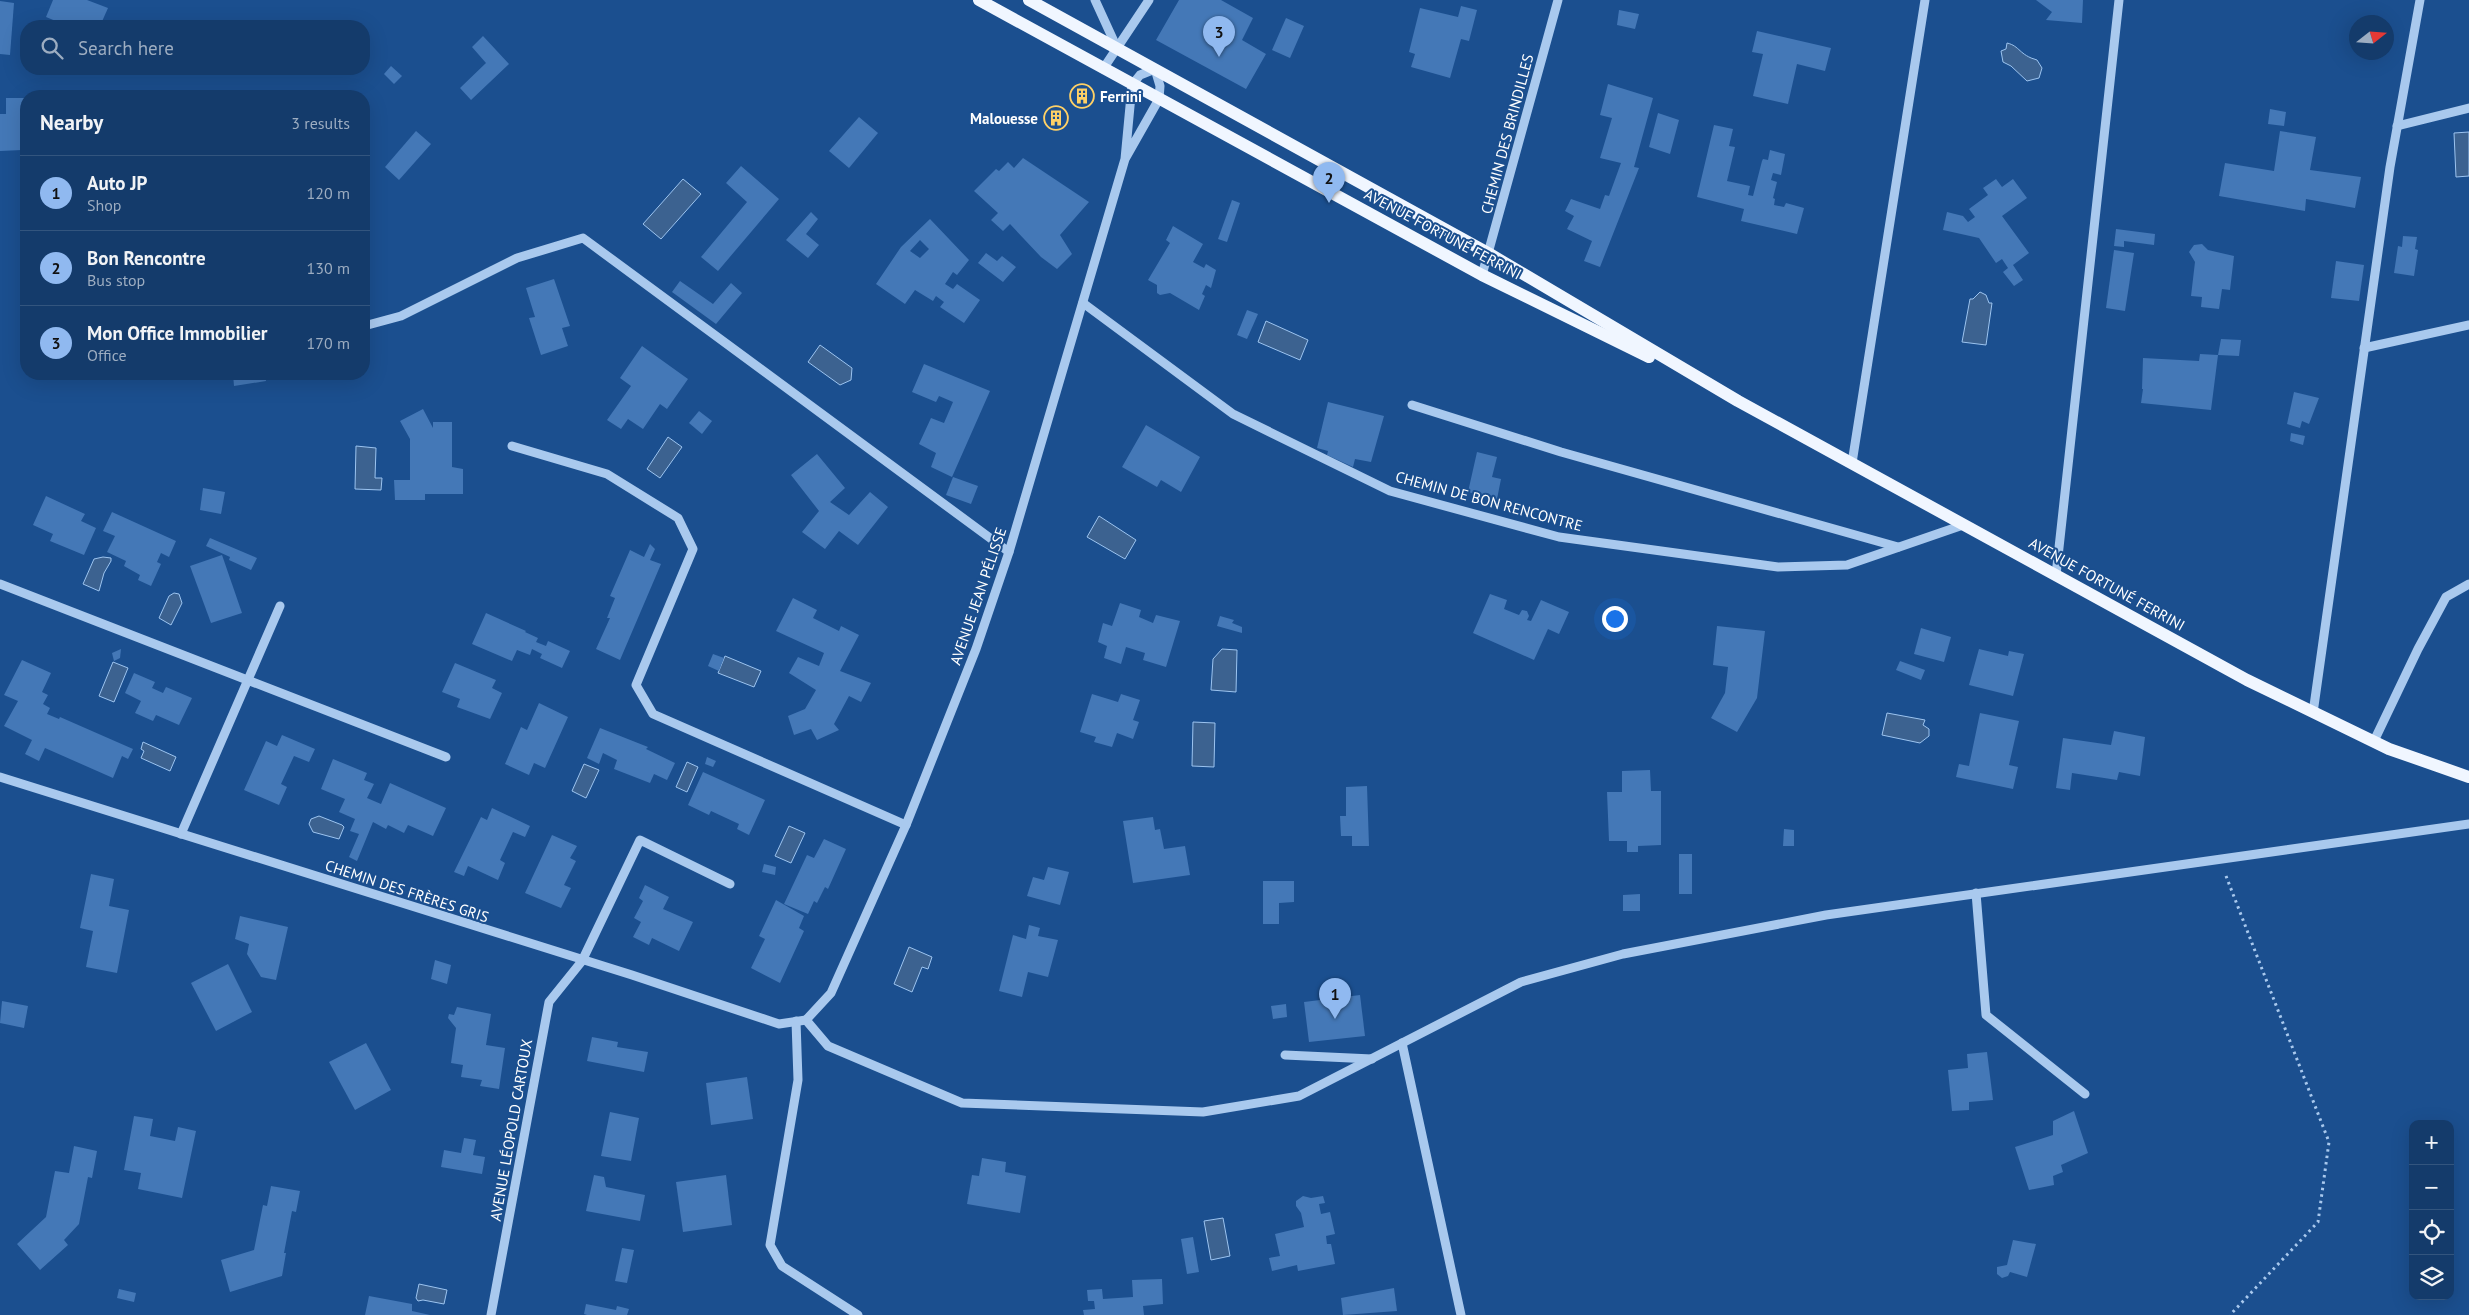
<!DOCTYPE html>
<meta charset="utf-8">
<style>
body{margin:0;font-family:"PT Sans",sans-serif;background:#1d4271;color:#f1f3f6}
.controls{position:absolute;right:15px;bottom:15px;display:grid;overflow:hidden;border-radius:10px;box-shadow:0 5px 20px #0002}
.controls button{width:45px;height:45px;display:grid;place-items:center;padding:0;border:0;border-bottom:1px solid #33557e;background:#143b6b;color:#f1f3f6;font:25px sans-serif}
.compass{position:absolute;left:2349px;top:15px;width:45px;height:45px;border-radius:50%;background:#143b6b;box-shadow:0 5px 20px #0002;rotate:73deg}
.you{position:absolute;left:1614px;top:618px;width:18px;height:18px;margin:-12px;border:4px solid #fff;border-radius:50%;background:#1a73e8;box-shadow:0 0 0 8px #1a73e833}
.badge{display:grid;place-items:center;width:32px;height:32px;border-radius:50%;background:#90b9f0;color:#111;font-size:16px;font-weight:700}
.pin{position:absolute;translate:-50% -41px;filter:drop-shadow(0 1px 2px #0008)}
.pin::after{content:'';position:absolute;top:26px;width:18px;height:15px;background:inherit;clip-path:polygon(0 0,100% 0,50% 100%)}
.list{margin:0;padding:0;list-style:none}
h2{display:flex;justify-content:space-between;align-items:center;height:65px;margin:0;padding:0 20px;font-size:21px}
h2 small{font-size:16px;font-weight:400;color:#9dadc1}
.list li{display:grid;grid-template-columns:32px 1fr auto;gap:15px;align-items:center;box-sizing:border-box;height:75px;padding:0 20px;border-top:1px solid #33557e}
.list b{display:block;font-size:19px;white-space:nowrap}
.list p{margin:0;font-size:16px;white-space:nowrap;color:#9dadc1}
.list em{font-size:16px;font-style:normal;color:#9dadc1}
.icon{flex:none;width:28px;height:28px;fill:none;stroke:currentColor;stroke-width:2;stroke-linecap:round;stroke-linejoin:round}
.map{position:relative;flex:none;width:2469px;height:1315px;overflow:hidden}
.search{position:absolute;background:#143b6b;box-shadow:0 5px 20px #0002;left:20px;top:20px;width:350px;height:55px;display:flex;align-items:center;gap:12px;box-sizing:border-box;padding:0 18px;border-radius:20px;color:#9dadc1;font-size:19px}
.panel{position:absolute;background:#143b6b;box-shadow:0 5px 20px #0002;left:20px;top:90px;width:350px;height:290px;border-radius:20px}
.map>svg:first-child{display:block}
.water{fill:#3c6290;stroke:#9cc4f0}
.building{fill:#4478b7;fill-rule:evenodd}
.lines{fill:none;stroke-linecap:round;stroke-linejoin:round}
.path{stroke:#a9c9ee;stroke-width:3;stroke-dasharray:2.5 4;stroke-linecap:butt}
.minor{stroke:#a9c9ee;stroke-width:9}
.major{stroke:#f0f6ff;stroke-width:12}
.labels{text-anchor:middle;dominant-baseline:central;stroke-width:4;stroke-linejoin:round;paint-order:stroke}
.poi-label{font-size:15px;font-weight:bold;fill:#fff;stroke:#1b4f8f;text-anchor:start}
.street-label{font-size:15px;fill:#fff;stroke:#1b4f8f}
</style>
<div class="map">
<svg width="2469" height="1315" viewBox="0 0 2469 1315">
<rect width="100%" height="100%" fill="#1b4f8f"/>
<g class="water">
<path d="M2007,43C2020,46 2019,55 2037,60L2042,68L2039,78L2027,81L2011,66L2003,62L2001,51L2006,49Z"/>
<path d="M2469,132V176L2456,177L2454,133Z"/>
<path d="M683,179L701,194L661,239L643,224Z"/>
<path d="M1980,292L1986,295L1989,303H1992L1986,345L1962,342L1970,299H1973Z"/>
<path d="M1266,321L1308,340L1300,360L1258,342Z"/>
<path d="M820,345L852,368L851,380L840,385L808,362Z"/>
<path d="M668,437L682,447L660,478L647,469Z"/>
<path d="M356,446L376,448L375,478H382L381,490L355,489Z"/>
<path d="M1099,516L1136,540L1125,559L1087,537Z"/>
<path d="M103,557L111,558V561L104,573L99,591L83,584L94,559Z"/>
<path d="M174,593L179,594L182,603L171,625L159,618L169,596Z"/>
<path d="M1222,649L1237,650L1236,692L1211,690L1213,659Z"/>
<path d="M725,656L761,671L754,687L718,673Z"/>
<path d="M113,662L128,668L114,702L99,696Z"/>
<path d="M1887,713L1925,720L1923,725L1929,729V736L1920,743L1882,735Z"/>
<path d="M1193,722L1215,723L1214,767L1192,766Z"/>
<path d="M143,742L176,757L170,771L141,758L144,751L141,749Z"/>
<path d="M687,762L698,767L687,792L676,787Z"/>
<path d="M584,764L599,770L586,798L572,791Z"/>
<path d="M319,816L342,825L344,827L339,839L313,832L309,824L311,819Z"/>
<path d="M789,826L805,833L791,863L775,856Z"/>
<path d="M909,947L932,957L928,969L922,967L912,992L894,984Z"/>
<path d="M1223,1218L1230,1256L1211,1260L1204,1221Z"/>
<path d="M419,1284L447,1290L444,1304L423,1300L418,1301L416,1298Z"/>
</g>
<g class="building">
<path d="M53,0H87L108,8L100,26H68L46,17Z"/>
<path d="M1179,0H1221L1253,18L1242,40L1266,54L1246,89L1156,40Z"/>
<path d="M2036,0H2083L2082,23L2046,20L2052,12Z"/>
<path d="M0,1L14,3L10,55L0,54Z"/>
<path d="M1461,6L1477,10L1469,41L1461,39L1450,78L1411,67L1415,54L1409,52L1420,8L1458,17Z"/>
<path d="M1619,10L1639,14L1635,29L1617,25Z"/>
<path d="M1286,18L1304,26L1290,58L1272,50Z"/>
<path d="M1757,31L1831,48L1825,71L1797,64L1788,104L1753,96L1763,54L1752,52Z"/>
<path d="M483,36L509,64L471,100L460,88L486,63L472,47Z"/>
<path d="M391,66L402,76L394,84L384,74Z"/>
<path d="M1608,84L1653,98L1634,167L1639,168L1600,267L1584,261L1592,241L1567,229L1574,216L1565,211L1571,199L1600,209L1605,195L1609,196L1621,163L1600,158L1612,118L1600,115Z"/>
<path d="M1077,86L1093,95L1088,105L1071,97Z"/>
<path d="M6,98H26V114H21L22,150L0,151V114H6Z"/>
<path d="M2270,109L2286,112L2284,126L2268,124Z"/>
<path d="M1053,110L1065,115L1059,127L1047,121Z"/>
<path d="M1658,113L1679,120L1670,154L1649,147Z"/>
<path d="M859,117L878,133L849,168L829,151Z"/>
<path d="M1714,125L1733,129L1729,146L1735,147L1727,181L1750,186L1748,195L1753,196L1762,161L1763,159L1768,160L1770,150L1785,154L1781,175L1773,173L1771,180L1777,182L1773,198L1775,199L1774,205L1784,207L1786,203L1804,208L1797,234L1741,221L1744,209L1697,197Z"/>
<path d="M416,131L431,144L399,180L385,167Z"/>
<path d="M2280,131L2316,137L2310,170L2361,177L2355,208L2306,199L2305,211L2219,196L2225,163L2274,171Z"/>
<path d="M1023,158L1089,202L1060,235L1072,254L1057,269L1041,257L1010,224L1003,231L991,220L998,213L974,191L996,169L999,171L1008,162L1014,168Z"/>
<path d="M741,166L779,199L718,271L701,257L747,202L726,183Z"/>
<path d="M1996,179L2002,187L2013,179L2027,198L2002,216L2029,253L2013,265L2023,280L2014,286L2003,272L2008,268L2002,259L1996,263L1979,238L1943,230L1947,212L1963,216L1968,222L1975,217L1969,209L1988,195L1983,188Z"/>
<path d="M1232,200L1240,203L1227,242L1218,239Z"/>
<path d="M811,212L818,219L806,234L819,245L808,258L786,240Z"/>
<path d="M930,219L969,260L957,275L953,272L945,284L953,289L957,284L980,300L964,323L940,307L944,302L936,296L933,301L915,290L905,304L876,284L901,247ZM920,240L929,249L920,258L910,251Z"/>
<path d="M1173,226L1203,244L1193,262L1204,268L1206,264L1216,270L1211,288L1206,285L1202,294L1205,296L1199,310L1170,293L1160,295L1157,293V285L1148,280L1170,243L1166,240Z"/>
<path d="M2116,229L2155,234L2154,245L2124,241V247L2114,246Z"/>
<path d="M2403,236L2417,237L2415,249L2418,250L2414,276L2394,273L2398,246L2402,247Z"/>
<path d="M2202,244L2208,250L2234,256L2230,290L2222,289L2219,309L2201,307L2202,297L2191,296L2195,262L2189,252L2194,245Z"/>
<path d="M2114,250L2134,253L2125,311L2106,308Z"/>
<path d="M986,253L997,261L1002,256L1016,267L1003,282L978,263Z"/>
<path d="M2336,261L2364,265L2359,301L2331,298Z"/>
<path d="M554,279L570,326L562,328L568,346L541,355L529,318L535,317L526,288Z"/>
<path d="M680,281L713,304L731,283L742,293L716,324L672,292Z"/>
<path d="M1247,310L1258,314L1247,339L1237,335Z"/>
<path d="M2221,339L2241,340L2239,356L2218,355Z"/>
<path d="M642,346L688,379L667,409L660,404L643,429L628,419L621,429L607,420L631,386L620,378Z"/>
<path d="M2200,354L2218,355L2211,410L2141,403L2143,389H2142L2143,358L2199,361Z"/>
<path d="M924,364L990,391L952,477L931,467L936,453L919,444L931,418L944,423L953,402L939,396L936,402L912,392Z"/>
<path d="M233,374H265L266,381L234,386Z"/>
<path d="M2294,392L2319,398L2309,424L2302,421L2300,428L2287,424Z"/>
<path d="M1328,402L1384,416L1371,462L1355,459L1353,467L1327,455L1328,451L1317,448Z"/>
<path d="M423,409L433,428V422H452V467L463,469V494H425V500H395L394,480H410V439L400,421Z"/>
<path d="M699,411L712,421L702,434L689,423Z"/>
<path d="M1146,425L1200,457L1181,492L1161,480L1157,487L1122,467Z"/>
<path d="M2291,433L2305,436L2303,445L2290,441Z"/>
<path d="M1477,452L1497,457L1492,477L1501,479L1497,499L1468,492Z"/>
<path d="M817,454L845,488L830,502L849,515L870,492L888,507L858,545L839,531L825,549L802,532L819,511L791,475Z"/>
<path d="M953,477L978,486L971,504L946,495Z"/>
<path d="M203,488L225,492L221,514L200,510Z"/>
<path d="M46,496L85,514L81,521L96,528L84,555L50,541L53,534L33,525Z"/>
<path d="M112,512L176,541L169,557L161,553L157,562L161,564L151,586L138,580L140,575L124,566L126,561L107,552L115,536L103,531Z"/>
<path d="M210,538L257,558L251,570L229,560L230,557L206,546Z"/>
<path d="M650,544L655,549L650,560L661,564L620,660L596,649L610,618H607L615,598L610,596L630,550L644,557Z"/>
<path d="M222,555L242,613L211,623L190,566Z"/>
<path d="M1490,594L1507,600L1504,609L1519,615L1522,610L1527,611L1529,616L1527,620L1531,621L1541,600L1569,612L1559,634L1548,629L1534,660L1473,633Z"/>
<path d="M793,598L817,610L813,618L839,631L841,626L859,635L840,671L871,683L861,702L849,696L834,724L839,730L817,740L811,729L794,735L788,716L805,709L816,690L789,673L798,657L819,666L824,653L776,631Z"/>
<path d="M1120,603L1141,610L1139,617L1153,623L1156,615L1180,621L1166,667L1143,660L1145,653L1126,647L1121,664L1104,658L1107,646L1098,642L1103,623L1112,626Z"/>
<path d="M486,613L526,631L525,632L538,638L536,642L546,646L548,641L570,651L562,668L540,658L542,654L532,649L530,655L517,650L512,661L472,644Z"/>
<path d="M1220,616L1234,620L1232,623L1242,627V633L1217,626Z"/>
<path d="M1717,626L1765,631L1757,698L1737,732L1711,718L1725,693L1728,667L1713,665Z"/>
<path d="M1921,628L1951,637L1944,662L1914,654Z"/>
<path d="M121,649L120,658L114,661L112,653Z"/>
<path d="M1979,649L2008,656L2009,651L2024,654L2013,696L1969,685Z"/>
<path d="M713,654L724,658L719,671L708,666Z"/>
<path d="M22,660L51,673L42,692L48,695L43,704L50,708L47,714L59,719L60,717L133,749L128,759L122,756L113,778L45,748L39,761L25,754L32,740L4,726L18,701L4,695Z"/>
<path d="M1900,661L1925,670L1921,680L1896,670Z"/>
<path d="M455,663L496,680L492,688L502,693L490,719L457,707L460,699L442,692Z"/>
<path d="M134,673L155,682L152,688L163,693L166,687L192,698L179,725L156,715L153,721L135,713L141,701L125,693Z"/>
<path d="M1092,694L1118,702L1121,694L1140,700L1133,720L1139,722L1133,739L1117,733L1112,747L1094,742L1096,737L1080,732Z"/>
<path d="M539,703L568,717L545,768L534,763L529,775L505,764L521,727L527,730Z"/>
<path d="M1980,713L2019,721L2009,765L2018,767L2013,789L1956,777L1959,764L1969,766Z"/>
<path d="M600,728L648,747L646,749L675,763L667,780L654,774L650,783L614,769L617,760L603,753L599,764L587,758Z"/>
<path d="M2114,731L2145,737L2140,776L2119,772L2117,780L2072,773L2070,790L2056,788L2063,738L2111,745Z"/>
<path d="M282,735L315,749L309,762L294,756L281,784L287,787L279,805L244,790L266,741L277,746Z"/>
<path d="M707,757L716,761L713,767L705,764Z"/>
<path d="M333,759L367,773L364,780L374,784L367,798L381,804L390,783L446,808L433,836L408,825L404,833L388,825L386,829L373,822L357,861L349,857L359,834L350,831L355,819L339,812L345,799L321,789Z"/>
<path d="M1650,770L1651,791H1661V845L1638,846V852H1627V841H1609L1607,792H1622V771Z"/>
<path d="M703,772L765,800L749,835L737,829L739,824L711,811L709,815L688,805Z"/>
<path d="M1367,786L1369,846H1352V836H1341L1340,816H1346V787Z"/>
<path d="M492,808L530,826L525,837L513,832L500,860L505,863L498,880L468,866L464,876L454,872L481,817L487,820Z"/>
<path d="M1153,817L1155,830L1160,829L1164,849L1185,846L1190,875L1133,883L1123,821Z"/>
<path d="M1784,829L1794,830V846H1783Z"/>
<path d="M552,835L577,846L570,858L576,861L564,885L571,888L561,908L525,893Z"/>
<path d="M824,839L846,849L828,889L825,887L817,903L814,901L808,914L784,904L807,855L814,858Z"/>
<rect x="1679" y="854" width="13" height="40"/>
<path d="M764,864L776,867L775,875L762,872Z"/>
<path d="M1048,867L1069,872L1060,905L1027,896L1033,877L1044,880Z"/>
<path d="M91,874L114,879L109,906L129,910L117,973L86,967L93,931L80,928Z"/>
<path d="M1263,881H1294V902L1279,903V924H1263Z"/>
<path d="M645,885L669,897L663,909L693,922L679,951L652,938L649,945L633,937L641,922L634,918L643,901L639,898Z"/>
<path d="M1640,894V911H1623V895Z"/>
<path d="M776,900L804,916L799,928L804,931L780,983L751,968L765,939L759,936Z"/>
<path d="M240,916L288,927L276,980L261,977L247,954L249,944L235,939Z"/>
<path d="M1029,925L1040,928L1038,936L1058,940L1048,977L1028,972L1022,997L999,991L1013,935L1026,939Z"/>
<path d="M435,960L451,965L447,984L431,979Z"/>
<path d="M228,964L252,1012L216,1031L191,983Z"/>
<path d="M1360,995L1365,1036L1309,1042L1304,1002Z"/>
<path d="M2,1001L28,1006L24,1028L0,1023Z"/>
<path d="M1286,1004L1287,1017L1273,1019L1271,1006Z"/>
<path d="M457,1007L491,1014L486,1045L505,1048L499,1089L480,1086L482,1080L461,1077L463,1065L451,1063L456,1028L448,1018L449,1014L454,1015Z"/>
<path d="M592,1037L618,1042L617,1047L648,1052L644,1072L587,1061Z"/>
<path d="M366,1043L391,1090L355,1110L329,1062Z"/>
<path d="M1987,1052L1993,1100L1969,1102V1110L1952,1111L1948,1070L1968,1068L1967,1054Z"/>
<path d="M747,1077L753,1119L711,1125L706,1083Z"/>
<path d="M2074,1111L2088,1153L2061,1165L2063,1172L2053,1176L2054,1185L2029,1190L2015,1147L2053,1135V1121Z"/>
<path d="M610,1112L639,1118L631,1161L601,1156Z"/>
<path d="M134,1116L153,1119L150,1136L175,1141L178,1127L196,1131L182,1198L138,1189L141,1173L124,1170Z"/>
<path d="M464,1138L476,1140L473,1155L485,1157L482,1174L441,1167L444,1150L461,1153Z"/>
<path d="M74,1146L97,1151L92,1178L88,1177L79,1224L64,1240L68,1245L40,1270L17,1244L46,1217L55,1171L69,1173Z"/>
<path d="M982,1158L1006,1162L1005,1172L1026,1176L1020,1213L967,1204L972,1175L979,1176Z"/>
<path d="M594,1175L604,1177L606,1187L645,1195L640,1221L586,1211Z"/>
<path d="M726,1175L732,1225L683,1232L676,1182Z"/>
<path d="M271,1186L300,1191L296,1212L292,1211L284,1253H286L282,1276L230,1292L221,1260L254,1250L263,1205L267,1206Z"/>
<path d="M1303,1196L1311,1198L1323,1196L1325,1203L1319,1204L1321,1214L1330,1212L1335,1234L1326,1236L1327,1244H1331L1335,1264L1298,1271L1297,1265L1272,1271L1269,1258L1280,1256L1275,1234L1304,1227L1301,1213L1296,1206V1201Z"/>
<path d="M1193,1237L1199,1272L1187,1274L1181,1239Z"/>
<path d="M2013,1240L2036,1244L2027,1277L2010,1272L2008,1276L2002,1278L1997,1274V1267L2007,1265Z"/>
<path d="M622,1248L634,1250L627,1283L615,1281Z"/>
<path d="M1162,1279L1163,1304L1143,1306L1144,1315H1084L1083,1310L1095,1309L1094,1301H1088L1087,1290L1102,1289L1103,1299L1133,1297L1132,1280Z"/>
<path d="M1394,1288L1397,1311L1343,1315L1341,1298Z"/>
<path d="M119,1289L136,1293L134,1302L117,1298Z"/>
<path d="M369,1296L412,1304V1311L430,1315H365Z"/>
<path d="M586,1304L616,1310L617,1306L629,1309L627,1315H587L584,1314Z"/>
</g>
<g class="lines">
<path class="path" d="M2226,876L2329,1142L2318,1222L2230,1315"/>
<g class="minor">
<path d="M1095,0L1117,48"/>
<path d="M1103,69L1149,0"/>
<path d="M2397,126L2469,108"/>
<path d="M1482,275L1558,0"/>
<path d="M1083,303L1233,414L1390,491L1559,537L1778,567L1847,565L1963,525"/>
<path d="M364,326L401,316L517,258L583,238L1009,552"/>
<path d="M2364,348L2469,325"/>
<path d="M1412,405L1561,452L1898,547"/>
<path d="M512,446L607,474L678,518L693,549L636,685L653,714L906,825"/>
<path d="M1852,463L1925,0"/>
<path d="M2056,575L2119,0"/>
<path d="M0,584L446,757"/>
<path d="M2313,713L2390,167L2420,0"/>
<path d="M2374,741L2418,649L2446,597L2469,584"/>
<path d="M0,777L632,975L779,1024L806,1020"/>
<path d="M181,834L280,606"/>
<path d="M1976,893L1986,1015L2085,1094"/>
<path d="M806,1020L828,1046L962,1103L1203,1112L1299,1096L1521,982L1623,954L1826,915L2469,824"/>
<path d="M806,1020L831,993L906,825L976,649L1009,552L1125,159L1132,85L1140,75L1155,69L1160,86L1159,99L1125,159"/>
<path d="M796,1021L798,1080L770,1245L782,1266L858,1315"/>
<path d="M1402,1043L1461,1315"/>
<path d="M1285,1055L1372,1059"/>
<path d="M491,1315L549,1002L582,961L640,840L730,884"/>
</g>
<g class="major">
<path d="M979,0L1482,275L1649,357"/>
<path d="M1029,0L1488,253L1738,401L2247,680L2389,749L2469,777"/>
</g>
</g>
<defs>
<g id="building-ring" transform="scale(1.25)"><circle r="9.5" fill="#1b4f8f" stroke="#ffd166" stroke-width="1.5"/><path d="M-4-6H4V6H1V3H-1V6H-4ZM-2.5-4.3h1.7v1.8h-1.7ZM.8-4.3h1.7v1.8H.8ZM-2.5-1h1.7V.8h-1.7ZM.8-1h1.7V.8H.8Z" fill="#ffd166"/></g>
</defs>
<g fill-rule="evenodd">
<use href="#building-ring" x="1082" y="96"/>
<use href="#building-ring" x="1056" y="118"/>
</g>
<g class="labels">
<g class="poi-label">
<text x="1100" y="96">Ferrini</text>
<text x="1038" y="118" text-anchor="end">Malouesse</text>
</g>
<g class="street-label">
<text transform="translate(1507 134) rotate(-75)">CHEMIN DES BRINDILLES</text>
<text transform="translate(1443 234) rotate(28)">AVENUE FORTUNÉ FERRINI</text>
<text transform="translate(1489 501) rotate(15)">CHEMIN DE BON RENCONTRE</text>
<text transform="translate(2107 584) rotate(29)">AVENUE FORTUNÉ FERRINI</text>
<text transform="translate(978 596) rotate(-71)">AVENUE JEAN PÉLISSE</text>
<text transform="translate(407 891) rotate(18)">CHEMIN DES FRÈRES GRIS</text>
<text transform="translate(511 1130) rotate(-80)">AVENUE LÉOPOLD CARTOUX</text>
</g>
</g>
</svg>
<div class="controls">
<button>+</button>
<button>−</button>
<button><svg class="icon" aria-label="locate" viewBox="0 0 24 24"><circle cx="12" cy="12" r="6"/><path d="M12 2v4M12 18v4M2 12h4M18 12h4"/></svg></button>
<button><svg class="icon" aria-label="layers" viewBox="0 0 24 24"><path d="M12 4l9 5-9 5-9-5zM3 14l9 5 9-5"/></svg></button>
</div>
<svg class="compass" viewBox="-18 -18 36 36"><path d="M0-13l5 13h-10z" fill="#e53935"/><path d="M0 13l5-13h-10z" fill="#9dadc1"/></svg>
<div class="you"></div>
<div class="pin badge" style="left:1335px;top:1019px">1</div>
<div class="pin badge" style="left:1329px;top:203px">2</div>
<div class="pin badge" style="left:1219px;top:57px">3</div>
<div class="search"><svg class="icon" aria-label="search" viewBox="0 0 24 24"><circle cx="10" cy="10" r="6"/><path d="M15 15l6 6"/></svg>Search here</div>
<section class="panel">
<h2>Nearby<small>3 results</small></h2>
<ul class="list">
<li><span class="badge">1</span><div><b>Auto JP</b><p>Shop</p></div><em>120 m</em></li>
<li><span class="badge">2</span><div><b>Bon Rencontre</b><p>Bus stop</p></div><em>130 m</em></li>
<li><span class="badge">3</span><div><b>Mon Office Immobilier</b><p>Office</p></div><em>170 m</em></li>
</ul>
</section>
</div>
